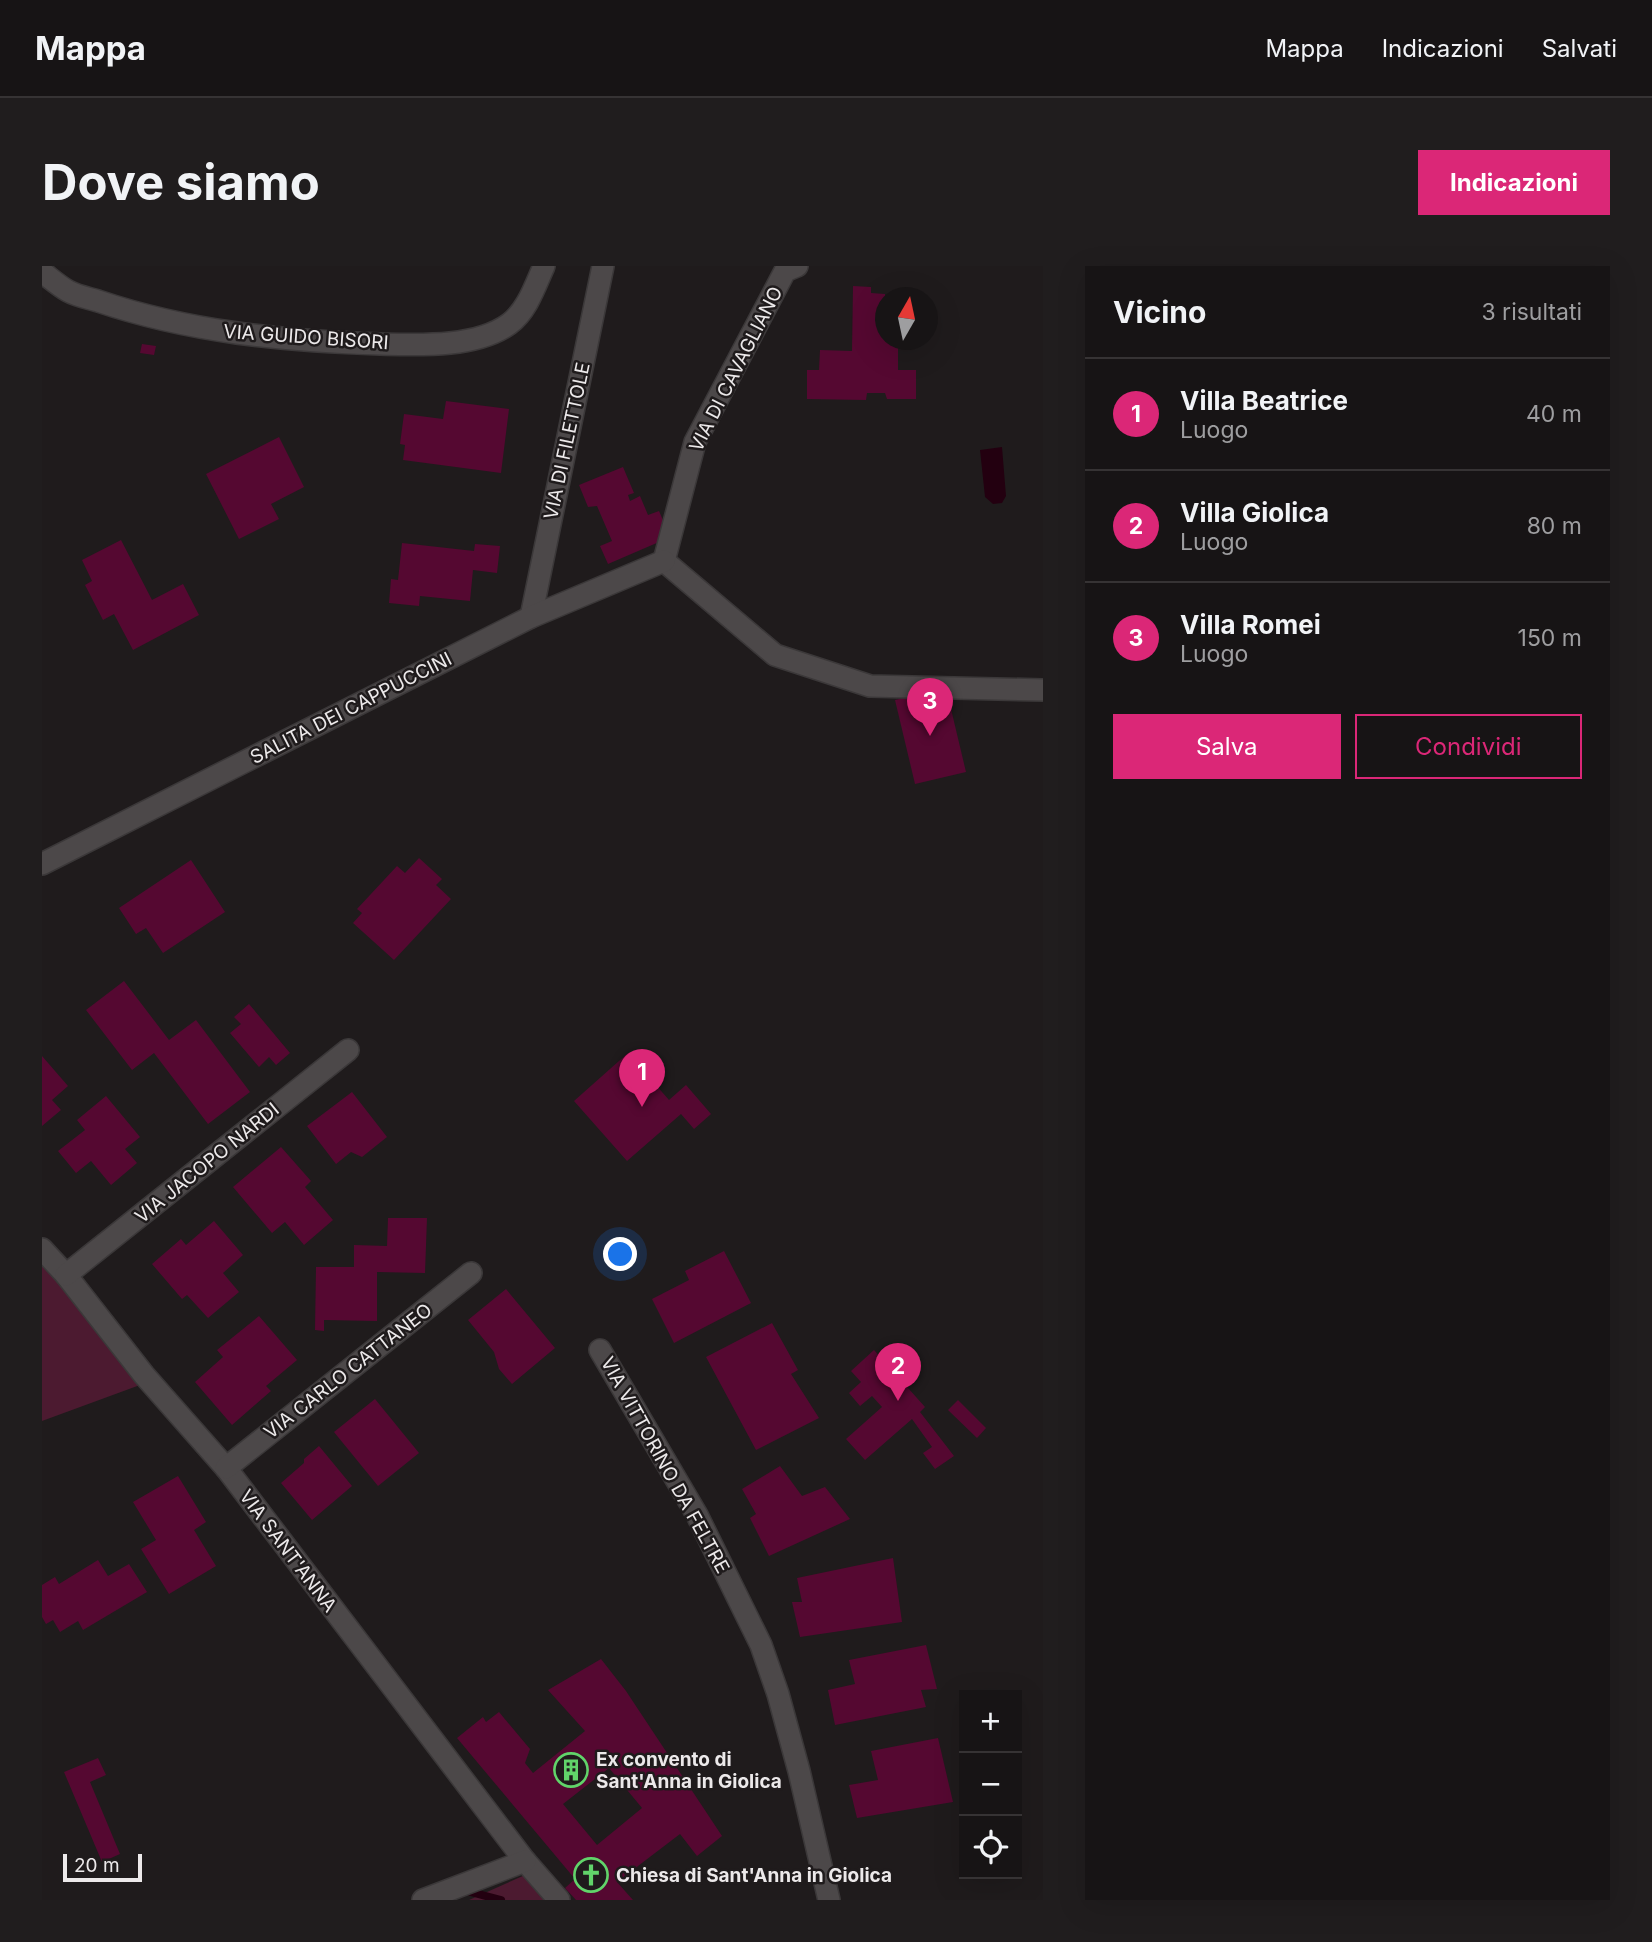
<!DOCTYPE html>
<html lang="it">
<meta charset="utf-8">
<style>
body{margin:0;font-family:Inter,sans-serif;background:#201d1e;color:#f1f3f6}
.controls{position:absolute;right:21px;bottom:21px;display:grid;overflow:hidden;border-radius:0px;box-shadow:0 7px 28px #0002}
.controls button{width:63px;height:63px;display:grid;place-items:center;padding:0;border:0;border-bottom:2px solid #363334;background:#171415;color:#f1f3f6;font:35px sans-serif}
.compass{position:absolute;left:833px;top:21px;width:63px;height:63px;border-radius:50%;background:#171415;box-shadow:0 7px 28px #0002;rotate:9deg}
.scale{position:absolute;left:21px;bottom:18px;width:79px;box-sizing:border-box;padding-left:7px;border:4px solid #ece9ea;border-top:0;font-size:19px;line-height:24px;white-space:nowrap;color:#ece9ea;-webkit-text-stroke:5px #1f1b1c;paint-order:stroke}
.you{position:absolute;left:579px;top:989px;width:24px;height:24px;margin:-18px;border:5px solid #fff;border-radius:50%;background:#1a73e8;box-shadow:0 0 0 10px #1a73e833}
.badge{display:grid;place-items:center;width:46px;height:46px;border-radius:50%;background:#db2777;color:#fff;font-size:23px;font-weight:700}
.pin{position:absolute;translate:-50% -58px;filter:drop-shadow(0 2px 4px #0008)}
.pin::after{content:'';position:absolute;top:37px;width:24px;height:21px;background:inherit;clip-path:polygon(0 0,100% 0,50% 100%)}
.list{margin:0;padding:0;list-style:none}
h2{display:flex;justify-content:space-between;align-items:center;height:91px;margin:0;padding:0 28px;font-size:30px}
h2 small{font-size:23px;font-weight:400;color:#9e9ea0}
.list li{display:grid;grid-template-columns:46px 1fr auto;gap:21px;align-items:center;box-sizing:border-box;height:112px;padding:0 28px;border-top:2px solid #363334}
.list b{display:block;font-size:26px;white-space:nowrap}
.list p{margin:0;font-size:23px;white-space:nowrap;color:#9e9ea0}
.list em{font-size:23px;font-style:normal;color:#9e9ea0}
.actions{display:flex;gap:14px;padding:21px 28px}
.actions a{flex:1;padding:16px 0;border:2px solid #db2777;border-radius:0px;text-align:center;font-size:24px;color:#db2777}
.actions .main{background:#db2777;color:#fff}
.icon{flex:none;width:38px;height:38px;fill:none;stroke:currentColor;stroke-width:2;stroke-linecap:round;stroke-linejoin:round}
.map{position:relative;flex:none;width:1001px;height:1634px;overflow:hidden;border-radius:0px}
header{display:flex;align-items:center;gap:42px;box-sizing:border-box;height:98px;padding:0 35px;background:#171415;border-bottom:2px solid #363334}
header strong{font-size:33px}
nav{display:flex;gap:38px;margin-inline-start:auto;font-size:24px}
.intro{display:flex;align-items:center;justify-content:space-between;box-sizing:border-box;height:168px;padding:0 42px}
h1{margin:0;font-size:49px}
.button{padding:18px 32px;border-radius:0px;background:#db2777;color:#fff;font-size:24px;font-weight:700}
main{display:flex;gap:42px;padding:0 42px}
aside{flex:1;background:#171415;border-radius:0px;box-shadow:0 7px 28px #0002}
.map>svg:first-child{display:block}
.green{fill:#4c1a30}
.water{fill:#230010}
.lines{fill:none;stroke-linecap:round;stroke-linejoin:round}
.stream{stroke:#230010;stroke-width:8}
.building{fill:#550831;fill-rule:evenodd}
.street-casing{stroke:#3b3839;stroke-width:24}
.street{stroke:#4c4849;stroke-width:21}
.labels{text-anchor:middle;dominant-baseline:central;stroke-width:5;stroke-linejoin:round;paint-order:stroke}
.street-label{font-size:19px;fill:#ece9ea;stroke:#1f1b1c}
.poi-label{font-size:19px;font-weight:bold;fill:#ece9ea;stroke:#1f1b1c;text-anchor:start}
</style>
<header>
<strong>Mappa</strong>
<nav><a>Mappa</a><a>Indicazioni</a><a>Salvati</a></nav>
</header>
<div class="intro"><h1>Dove siamo</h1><a class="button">Indicazioni</a></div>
<main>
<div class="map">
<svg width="1001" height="1634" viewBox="0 0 1001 1634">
<rect width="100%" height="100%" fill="#1f1b1c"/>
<g class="green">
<path d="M0,993L98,1119L0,1155Z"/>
<path d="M483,1609L504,1634H427Z"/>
</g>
<path class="water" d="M960,181L964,230L960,237L951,238L943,231L938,184Z"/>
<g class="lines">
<path class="stream" d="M421,1627L425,1625L459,1634"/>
</g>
<g class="building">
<path d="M811,20L829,21V27L843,28L844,74H856V104H874V133H845L843,127H825L824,134L765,133V104H777L778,84L810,85Z"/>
<path d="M100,78L114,80L112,89L98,87Z"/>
<path d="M404,135L467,143L459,207L361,194L363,179L358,178L362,148L401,153Z"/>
<path d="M237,171L262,221L229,238L237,253L197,273L164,208Z"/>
<path d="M581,201L592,227L586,229L588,235L598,230L606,249L617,245L623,259L617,276L566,298L558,280L570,275L555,240L546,241L537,219Z"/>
<path d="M79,274L110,334L141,318L157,349L91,384L72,348L61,354L43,319L50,315L40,294Z"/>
<path d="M360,277L432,285L433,278L458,280L455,307L431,304L428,335L378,330L377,340L347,337L349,313L356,314Z"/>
<path d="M904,422L924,506L873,518L853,434Z"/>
<path d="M377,592L400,613L394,619L409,633L352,694L311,657L320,647L315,643L355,600L363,607Z"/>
<path d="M149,594L183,646L121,687L104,662L94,668L77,642Z"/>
<path d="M82,715L127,774L154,754L208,826L166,858L112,787L90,804L44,744Z"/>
<path d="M207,738L248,787L234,799L227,791L217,801L188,767L199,758L192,751Z"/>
<path d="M586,787L627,834L644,819L669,848L652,863L639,848L585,895L532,835Z"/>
<path d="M0,790L26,820L10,834L19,844L0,860Z"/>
<path d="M310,826L345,871L320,891L309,886L294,898L265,860Z"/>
<path d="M64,830L98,871L83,883L95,897L69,919L49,895L34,907L16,885L43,864L35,854Z"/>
<path d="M239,881L269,915L263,921L291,954L262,979L243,956L230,967L191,921Z"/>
<path d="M346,952H385L383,1007L335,1006V1055L282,1054V1065L273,1064L274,1001H312V979L345,980Z"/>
<path d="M172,955L201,989L181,1007L197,1026L166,1052L145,1029L140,1033L110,998L139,973L144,979Z"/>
<path d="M682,985L709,1037L632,1077L610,1033L647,1014L643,1005Z"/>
<path d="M464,1023L513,1082L470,1118L457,1103L452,1086L426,1054Z"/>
<path d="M217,1050L255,1094L224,1120L229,1125L190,1159L153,1116L181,1091L175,1084Z"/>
<path d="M730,1057L756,1104L749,1108L777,1152L714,1184L664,1091Z"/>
<path d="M832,1084L883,1141L878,1146L912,1190L893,1203L881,1187L890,1181L870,1153L823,1194L804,1173L840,1141L830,1130L818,1140L807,1127L819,1116L809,1105Z"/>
<path d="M333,1133L377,1187L336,1220L292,1166Z"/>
<path d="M916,1134L944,1162L935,1172L906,1144Z"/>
<path d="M277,1180L310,1220L270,1254L239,1217L262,1197V1193Z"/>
<path d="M738,1200L760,1230L783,1221L808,1253L727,1290L708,1252L714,1248L700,1223Z"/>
<path d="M136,1210L164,1256L152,1264L174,1300L127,1328L99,1283L114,1274L91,1236Z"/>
<path d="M851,1292L860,1356L758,1371L750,1336H760L755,1312Z"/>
<path d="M56,1294L66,1310L87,1298L105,1326L41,1364L36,1355L18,1366L11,1354L4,1358L0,1351V1319L13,1311L17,1318Z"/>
<path d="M884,1379L895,1423L879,1424L884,1441L793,1459L786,1424L813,1418L807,1394Z"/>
<path d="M559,1393L584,1425L680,1570L655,1590L638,1568L575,1616L591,1634H534L523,1622L533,1613L415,1472L441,1451L444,1456L457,1446L488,1483L483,1497L491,1507L543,1465L506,1424ZM567,1502L600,1542L555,1579L521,1538Z"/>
<path d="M896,1472L911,1536L815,1552L807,1519L836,1514L829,1485Z"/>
<path d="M56,1492L64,1509L48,1516L78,1588L60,1596L22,1506Z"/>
</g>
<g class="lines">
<g class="street-casing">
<g id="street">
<path d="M0,6C8,12 17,20 26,25C35,30 46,32 56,35C147,66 242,75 338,78C376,79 434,82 467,58C485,45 493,20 502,0"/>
<path d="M622,295L733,389L828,420L1001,424"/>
<path d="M622,295L653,176L743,5L755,0"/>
<path d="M489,351L561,0"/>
<path d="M0,598L489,351L622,295"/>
<path d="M0,983L24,1009L102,1109L184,1202L483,1595L517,1634"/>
<path d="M24,1009L306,784"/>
<path d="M558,1084L655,1249L719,1379L736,1428L757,1505L787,1634"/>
<path d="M184,1202L429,1007"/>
<path d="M381,1634L483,1595"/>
</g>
</g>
<use href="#street" class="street"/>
</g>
<defs>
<g id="building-ring" transform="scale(1.75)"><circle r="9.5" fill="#1f1b1c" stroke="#61d46a" stroke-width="1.5"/><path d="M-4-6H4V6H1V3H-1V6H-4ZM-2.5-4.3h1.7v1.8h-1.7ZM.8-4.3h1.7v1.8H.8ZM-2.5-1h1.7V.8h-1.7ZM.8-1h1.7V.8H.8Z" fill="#61d46a"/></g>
<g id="church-ring" transform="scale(1.75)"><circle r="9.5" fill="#1f1b1c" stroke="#61d46a" stroke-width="1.5"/><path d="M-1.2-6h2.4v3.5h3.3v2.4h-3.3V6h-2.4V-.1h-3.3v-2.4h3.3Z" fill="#61d46a"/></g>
</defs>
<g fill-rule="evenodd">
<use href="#building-ring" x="529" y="1504"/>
<use href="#church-ring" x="549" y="1609"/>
</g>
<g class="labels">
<g class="street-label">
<text transform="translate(264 71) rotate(4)">VIA GUIDO BISORI</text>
<text transform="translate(694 103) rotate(-63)">VIA DI CAVAGLIANO</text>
<text transform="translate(525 175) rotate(-78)">VIA DI FILETTOLE</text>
<text transform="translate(309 442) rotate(-27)">SALITA DEI CAPPUCCINI</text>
<text transform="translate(165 897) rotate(-39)">VIA JACOPO NARDI</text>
<text transform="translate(306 1105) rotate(-38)">VIA CARLO CATTANEO</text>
<text transform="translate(623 1199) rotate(61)">VIA VITTORINO DA FELTRE</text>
<text transform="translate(246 1285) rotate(53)">VIA SANT'ANNA</text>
</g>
<g class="poi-label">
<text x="554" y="1493">Ex convento di<tspan x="554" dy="22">Sant'Anna in Giolica</tspan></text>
<text x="574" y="1609">Chiesa di Sant'Anna in Giolica</text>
</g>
</g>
</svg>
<div class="controls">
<button>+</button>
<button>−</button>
<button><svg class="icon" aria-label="locate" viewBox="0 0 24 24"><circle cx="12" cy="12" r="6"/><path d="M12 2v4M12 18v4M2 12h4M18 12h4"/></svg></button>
</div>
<svg class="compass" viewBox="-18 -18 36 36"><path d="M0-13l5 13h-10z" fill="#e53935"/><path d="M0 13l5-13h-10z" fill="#9e9ea0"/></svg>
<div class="scale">20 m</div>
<div class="you"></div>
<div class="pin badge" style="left:600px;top:841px">1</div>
<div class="pin badge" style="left:856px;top:1135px">2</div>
<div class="pin badge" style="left:888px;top:470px">3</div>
</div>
<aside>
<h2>Vicino<small>3 risultati</small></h2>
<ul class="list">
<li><span class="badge">1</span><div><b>Villa Beatrice</b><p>Luogo</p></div><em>40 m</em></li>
<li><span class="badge">2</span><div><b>Villa Giolica</b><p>Luogo</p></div><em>80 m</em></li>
<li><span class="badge">3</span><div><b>Villa Romei</b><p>Luogo</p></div><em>150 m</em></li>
</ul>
<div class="actions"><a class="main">Salva</a><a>Condividi</a></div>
</aside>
</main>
